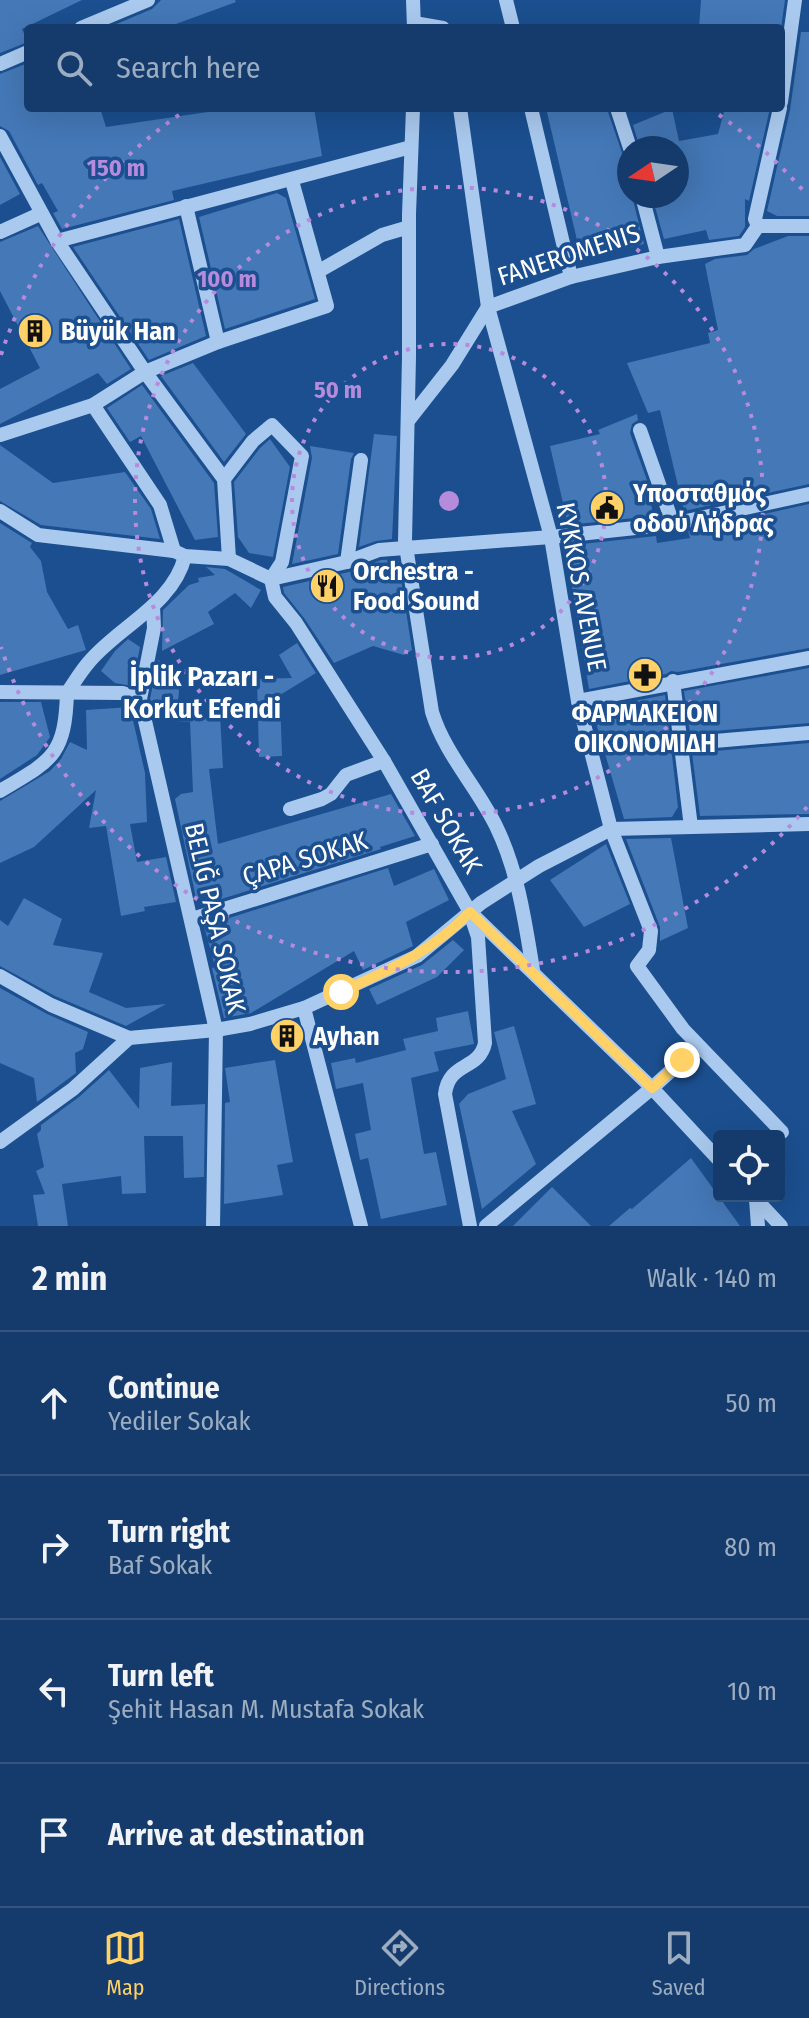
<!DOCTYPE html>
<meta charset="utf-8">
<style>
body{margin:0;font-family:"Fira Sans Condensed",sans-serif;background:#214673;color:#f1f3f6}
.controls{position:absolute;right:24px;bottom:24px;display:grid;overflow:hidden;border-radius:8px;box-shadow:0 8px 32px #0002}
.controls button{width:72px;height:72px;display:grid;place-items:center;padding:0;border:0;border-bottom:2px solid #33557e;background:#143b6b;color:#f1f3f6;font:40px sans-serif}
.compass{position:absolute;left:617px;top:136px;width:72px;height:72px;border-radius:50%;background:#143b6b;box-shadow:0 8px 32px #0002;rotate:257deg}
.stop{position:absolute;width:24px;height:24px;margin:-18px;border:6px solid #ffd166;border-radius:50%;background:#fff}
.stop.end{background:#ffd166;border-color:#fff;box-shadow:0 2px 8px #0008}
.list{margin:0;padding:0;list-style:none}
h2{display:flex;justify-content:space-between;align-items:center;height:104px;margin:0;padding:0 32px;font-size:34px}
h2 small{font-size:26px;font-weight:400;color:#9dadc1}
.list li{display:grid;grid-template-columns:52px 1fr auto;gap:24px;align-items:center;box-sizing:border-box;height:144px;padding:0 32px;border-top:2px solid #33557e}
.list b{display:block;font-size:30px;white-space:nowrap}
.list p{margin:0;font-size:26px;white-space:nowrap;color:#9dadc1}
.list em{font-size:26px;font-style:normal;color:#9dadc1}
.icon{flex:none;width:44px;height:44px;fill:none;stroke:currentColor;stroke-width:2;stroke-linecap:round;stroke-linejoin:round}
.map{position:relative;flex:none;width:809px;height:1226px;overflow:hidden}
.search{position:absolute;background:#143b6b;box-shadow:0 8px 32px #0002;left:24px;right:24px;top:24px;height:88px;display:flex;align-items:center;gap:20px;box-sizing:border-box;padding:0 28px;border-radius:8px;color:#9dadc1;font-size:30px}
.sheet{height:680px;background:#143b6b}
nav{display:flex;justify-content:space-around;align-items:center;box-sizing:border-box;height:112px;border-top:2px solid #33557e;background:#143b6b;font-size:22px;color:#9dadc1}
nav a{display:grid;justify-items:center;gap:4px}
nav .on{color:#ffd166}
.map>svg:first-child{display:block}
.building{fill:#4478b7}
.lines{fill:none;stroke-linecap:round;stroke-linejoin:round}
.minor{stroke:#a9c9ee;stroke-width:14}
.route{stroke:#ffd166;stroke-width:10}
.ring{fill:none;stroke:#b68bdc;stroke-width:4;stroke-dasharray:4 8}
.labels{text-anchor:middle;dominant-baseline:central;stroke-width:7;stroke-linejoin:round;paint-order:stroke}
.street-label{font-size:26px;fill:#fff;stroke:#1b4f8f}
.poi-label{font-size:26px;font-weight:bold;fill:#fff;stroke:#1b4f8f;text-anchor:start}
.neighbourhood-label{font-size:28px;font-weight:bold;fill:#fff;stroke:#1b4f8f}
.centre{fill:#b68bdc;stroke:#1b4f8f;stroke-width:4}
.ring-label{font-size:24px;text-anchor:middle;font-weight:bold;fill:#b68bdc;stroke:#1b4f8f;stroke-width:7;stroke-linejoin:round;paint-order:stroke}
</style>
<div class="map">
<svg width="809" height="1226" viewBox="0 0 809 1226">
<rect width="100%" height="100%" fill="#1b4f8f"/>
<g class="building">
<path d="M0,0H82L22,29L28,42L0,53Z"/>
<path d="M161,0H235L236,2L165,28H107L152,9Z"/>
<path d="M701,0H785L781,28H699Z"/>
<path d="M801,32H809V216H777L767,211L790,110Z"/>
<path d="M28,63V108H100L106,127L235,108H314L322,156L172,191L174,200L62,229L53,213L58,211L42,183L38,185L9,131L0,126V74Z"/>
<path d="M577,108H602L608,112L629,173V196H632L644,244L581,257L547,112Z"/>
<path d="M725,108H770L749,201L745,199V227L739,236L709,240L706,230L664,239L652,196H677V148H640L633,125L672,109L679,141L718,134Z"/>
<path d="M0,157L20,194L0,205Z"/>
<path d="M277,193L286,198L315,299L225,329L199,217Z"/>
<path d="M179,219L206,336L149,360L73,247Z"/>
<path d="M38,226L131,369L107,384L98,373L0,424V389L40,368L0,291V242Z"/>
<path d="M788,236H809V484L684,511L660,410L648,413L627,363L710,343L708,333L718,330L705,264L715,259L747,255L754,249Z"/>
<path d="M193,363L246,434L224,462L161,376Z"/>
<path d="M142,385L214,483L218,537L195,540L141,436L130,442L107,408Z"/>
<path d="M637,414L638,420L632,424L630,433L648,483L653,516L568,525L550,446L600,434L598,430Z"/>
<path d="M374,434L397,436L392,539L376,541L359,547Z"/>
<path d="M270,439L290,467L273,557L249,553L238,537L234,482L260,448Z"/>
<path d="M0,445L53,483L125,472L151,509L160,539L41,525L0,501Z"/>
<path d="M310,446L354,453L351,459L338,554L292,564L312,458Z"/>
<path d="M809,504V648L678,672L671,671L666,674L589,689L566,552L575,551L573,545L656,536L657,543L690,538L688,531Z"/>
<path d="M0,523L32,543L30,547L41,561L47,592L68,629L78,625L86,650L0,675Z"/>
<path d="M398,559L412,650L404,655L373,646L334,663L304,618L284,593L283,587L349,572L381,560Z"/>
<path d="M206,567L225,569L261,590L251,608L235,593L208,612L214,624L162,651L163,610L189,585L199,582L198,578L215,575Z"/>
<path d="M128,639L140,647L132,686L115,683L101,671L115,651Z"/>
<path d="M297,643L316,673L280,695L282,756L259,757L257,679L292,678L279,655Z"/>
<path d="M158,660L176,672L175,676L180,677L178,703L187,704L190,717L220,715L223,768L209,769L218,844L391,794L415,836L380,847L381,849L215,901L219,894L196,898L175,799L181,794L193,792L190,722L160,720L156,704L152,705L150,699Z"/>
<path d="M809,668V723L690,733L684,691Z"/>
<path d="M665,695L678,807L672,817L624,819L592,709Z"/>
<path d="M0,702H41L50,737L37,755L0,779Z"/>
<path d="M130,707L145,773L147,822L130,824L137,862L166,857L176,902L144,907L145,911L121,916L106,826L89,828L96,790L34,847L0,863V801L50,771L61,759L70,742L87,750L86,710Z"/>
<path d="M809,743V814L700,816L692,753Z"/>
<path d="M671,838L688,928L660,941V927L626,839Z"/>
<path d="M606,844L630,904L584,927L550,880Z"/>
<path d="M388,868L394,886L434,869L449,900L406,922L413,946L363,970L354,951L251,1013L224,1018L212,968L215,967L204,926Z"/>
<path d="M24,898L62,919L53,945L103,953L89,992L126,1008L166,1004L126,1026L55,996L0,966V920L8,926Z"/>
<path d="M453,940L464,950L437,977L377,1005L369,989L422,965Z"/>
<path d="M0,988L47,1014L88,1032L83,1049L75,1053L76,1073L37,1102L34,1078L0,1063Z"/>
<path d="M468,1011L474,1044L434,1052L439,1071L411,1078L424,1154L436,1152L447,1205L381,1219L368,1158L360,1160L355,1134L371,1130L363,1083L336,1089L331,1063L355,1058L356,1063L406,1050L403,1039L438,1031L436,1018Z"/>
<path d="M297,1021L302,1041L276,1048L270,1028Z"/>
<path d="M514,1026L536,1104L512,1111L536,1164L482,1209L459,1104L468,1094L506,1079L494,1032Z"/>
<path d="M275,1060L293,1162L277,1165L283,1195L224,1204L225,1103L230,1102L225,1068Z"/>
<path d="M172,1062L171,1106L205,1104L204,1177L184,1178L183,1136H144L146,1193L122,1194L121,1176L62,1184L68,1226H38L33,1195L45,1194L36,1171L44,1167L37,1134L41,1130V1125L79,1097L109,1070L139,1109L140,1068Z"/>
<path d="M691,1158L740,1226H609L630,1208L632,1209Z"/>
<path d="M552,1187L591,1226H513Z"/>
</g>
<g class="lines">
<g class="minor">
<path d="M413,0L414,28"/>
<path d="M506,0L513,28"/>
<path d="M414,23L443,28"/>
<path d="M81,28L148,0"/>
<path d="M0,64L28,52"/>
<path d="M781,102L795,0"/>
<path d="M413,108L409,214V357L405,540L432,712C445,754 477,787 496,826C518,871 525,921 533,970"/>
<path d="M460,108L488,307L551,537L578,701L611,829L651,931L649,950L637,966L683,1029L782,1132"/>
<path d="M531,108L571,277"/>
<path d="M617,108L630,148"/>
<path d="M0,136L57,241L145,372L224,479L229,559"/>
<path d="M642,196L658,257"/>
<path d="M186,206L218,342"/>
<path d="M758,226L755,219L780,108"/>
<path d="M758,226H809"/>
<path d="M0,232L40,214"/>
<path d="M57,241L411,147"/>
<path d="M319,271L382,235L409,227"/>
<path d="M488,307L571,277L658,257L745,245L758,226"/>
<path d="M93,405L160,505L174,551"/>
<path d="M408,421L452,365L488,307"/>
<path d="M640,430L673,524"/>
<path d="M0,435L93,405L145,372L218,342L327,306L292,181"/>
<path d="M224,479L253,441L272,425L302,456L282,562L271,579"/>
<path d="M0,511L38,535L174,551L185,556L229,559L271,579L347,562L379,550L551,537L673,524L809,494"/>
<path d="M347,562L361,460"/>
<path d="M271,579L275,597L296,623L384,761L470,912L652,1088L719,1160"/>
<path d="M673,681L691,827"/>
<path d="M0,692L123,693L140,699L216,1030L213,1226"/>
<path d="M67,693C74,683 81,671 89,662C119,626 173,605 185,556"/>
<path d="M140,699L154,628L153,606"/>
<path d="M578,701L809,658"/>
<path d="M680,744L809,733"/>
<path d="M0,791C52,760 65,756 67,693"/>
<path d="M290,809L322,799L331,794L346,775L384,761"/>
<path d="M192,919L432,844"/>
<path d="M0,976L51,1005L129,1038L216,1030L250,1024L304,1008L417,956L481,903L539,866L611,829L809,824"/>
<path d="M304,1008L361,1226"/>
<path d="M0,1142L73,1089L129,1038"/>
<path d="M753,1196L781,1226"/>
<path d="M756,1199L758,1226"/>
<path d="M470,1226L445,1094C449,1061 479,1071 485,1043L478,937L471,916"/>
<path d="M486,1226L652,1088L698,1046"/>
</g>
</g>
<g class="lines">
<path class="route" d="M341,992C389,970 433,951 470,912L652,1088L682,1060"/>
</g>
<g class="ring">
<circle cx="449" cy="501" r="157"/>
<circle cx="449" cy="501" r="314"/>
<path d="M807 807A471 471 0 0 1 1 647M1 355A471 471 0 0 1 189 108M709 108A471 471 0 0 1 807 195"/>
</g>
<defs>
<g id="building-disc" transform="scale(1.8)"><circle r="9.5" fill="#ffd166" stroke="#1b4f8f"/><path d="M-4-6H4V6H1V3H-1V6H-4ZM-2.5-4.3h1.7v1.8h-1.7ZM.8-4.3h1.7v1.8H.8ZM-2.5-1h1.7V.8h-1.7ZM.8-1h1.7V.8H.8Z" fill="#111"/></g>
<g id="civic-disc" transform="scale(1.8)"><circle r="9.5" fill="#ffd166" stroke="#1b4f8f"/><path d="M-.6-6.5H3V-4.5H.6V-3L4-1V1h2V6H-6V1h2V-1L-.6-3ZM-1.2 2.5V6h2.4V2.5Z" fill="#111"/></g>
<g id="restaurant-disc" transform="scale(1.8)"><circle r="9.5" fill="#ffd166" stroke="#1b4f8f"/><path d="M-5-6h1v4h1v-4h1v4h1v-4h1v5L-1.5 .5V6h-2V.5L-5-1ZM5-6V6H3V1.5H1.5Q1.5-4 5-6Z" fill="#111"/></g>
<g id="pharmacy-disc" transform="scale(1.8)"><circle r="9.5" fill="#ffd166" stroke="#1b4f8f"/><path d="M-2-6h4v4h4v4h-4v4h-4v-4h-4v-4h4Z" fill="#111"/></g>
</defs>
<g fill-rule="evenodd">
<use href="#building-disc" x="35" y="331"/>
<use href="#civic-disc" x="607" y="508"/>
<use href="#restaurant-disc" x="327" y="586"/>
<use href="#pharmacy-disc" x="645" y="675"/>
<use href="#building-disc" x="287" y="1036"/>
</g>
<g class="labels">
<g class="street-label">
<text transform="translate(569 255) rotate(-18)">FANEROMENIS</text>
<text transform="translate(581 587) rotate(79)">KYKKOS AVENUE</text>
<text transform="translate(446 821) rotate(60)">BAF SOKAK</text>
<text transform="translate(305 859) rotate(-17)">ÇAPA SOKAK</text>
<text transform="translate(215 918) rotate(77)">BELIĞ PAŞA SOKAK</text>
</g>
<g class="poi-label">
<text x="61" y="331">Büyük Han</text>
<text x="633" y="493">Υποσταθμός<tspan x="633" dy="30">οδού Λήδρας</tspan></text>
<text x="353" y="571">Orchestra -<tspan x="353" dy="30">Food Sound</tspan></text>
<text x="645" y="713" text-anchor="middle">ΦΑΡΜΑΚΕΙΟΝ<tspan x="645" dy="30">ΟΙΚΟΝΟΜΙΔΗ</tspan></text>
<text x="313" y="1036">Ayhan</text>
</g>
<g class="neighbourhood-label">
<text x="202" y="676">İplik Pazarı -<tspan x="202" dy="32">Korkut Efendi</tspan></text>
</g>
</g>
<circle cx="449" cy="501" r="12" class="centre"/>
<g class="ring-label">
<text x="116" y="176">150 m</text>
<text x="227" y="287">100 m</text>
<text x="338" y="398">50 m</text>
</g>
</svg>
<div class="controls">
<button><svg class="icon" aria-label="locate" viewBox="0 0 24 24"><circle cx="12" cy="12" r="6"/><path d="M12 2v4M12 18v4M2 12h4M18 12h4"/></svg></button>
</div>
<svg class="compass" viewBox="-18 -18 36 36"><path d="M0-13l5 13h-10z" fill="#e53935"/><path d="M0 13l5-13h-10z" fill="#9dadc1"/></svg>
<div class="stop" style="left:341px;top:992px"></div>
<div class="stop end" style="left:682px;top:1060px"></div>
<div class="search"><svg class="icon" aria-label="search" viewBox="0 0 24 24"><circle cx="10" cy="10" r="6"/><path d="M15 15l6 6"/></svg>Search here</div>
</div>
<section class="sheet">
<h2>2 min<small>Walk · 140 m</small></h2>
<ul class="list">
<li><svg class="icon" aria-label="ahead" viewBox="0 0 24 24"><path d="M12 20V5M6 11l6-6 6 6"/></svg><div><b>Continue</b><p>Yediler Sokak</p></div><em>50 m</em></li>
<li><svg class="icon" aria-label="right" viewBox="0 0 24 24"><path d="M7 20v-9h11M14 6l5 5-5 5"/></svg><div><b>Turn right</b><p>Baf Sokak</p></div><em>80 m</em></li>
<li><svg class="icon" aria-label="left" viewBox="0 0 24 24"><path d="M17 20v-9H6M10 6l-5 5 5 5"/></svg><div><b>Turn left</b><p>Şehit Hasan M. Mustafa Sokak</p></div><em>10 m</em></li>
<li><svg class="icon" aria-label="arrive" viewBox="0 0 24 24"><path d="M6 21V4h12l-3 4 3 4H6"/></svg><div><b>Arrive at destination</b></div></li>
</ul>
</section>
<nav>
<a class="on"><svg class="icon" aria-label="map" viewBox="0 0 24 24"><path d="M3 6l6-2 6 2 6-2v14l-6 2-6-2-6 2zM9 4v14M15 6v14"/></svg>Map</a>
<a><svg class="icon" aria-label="directions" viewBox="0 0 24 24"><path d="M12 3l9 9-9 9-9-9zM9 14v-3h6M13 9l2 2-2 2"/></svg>Directions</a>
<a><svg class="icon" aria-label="saved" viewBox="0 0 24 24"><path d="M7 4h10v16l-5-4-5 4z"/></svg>Saved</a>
</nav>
